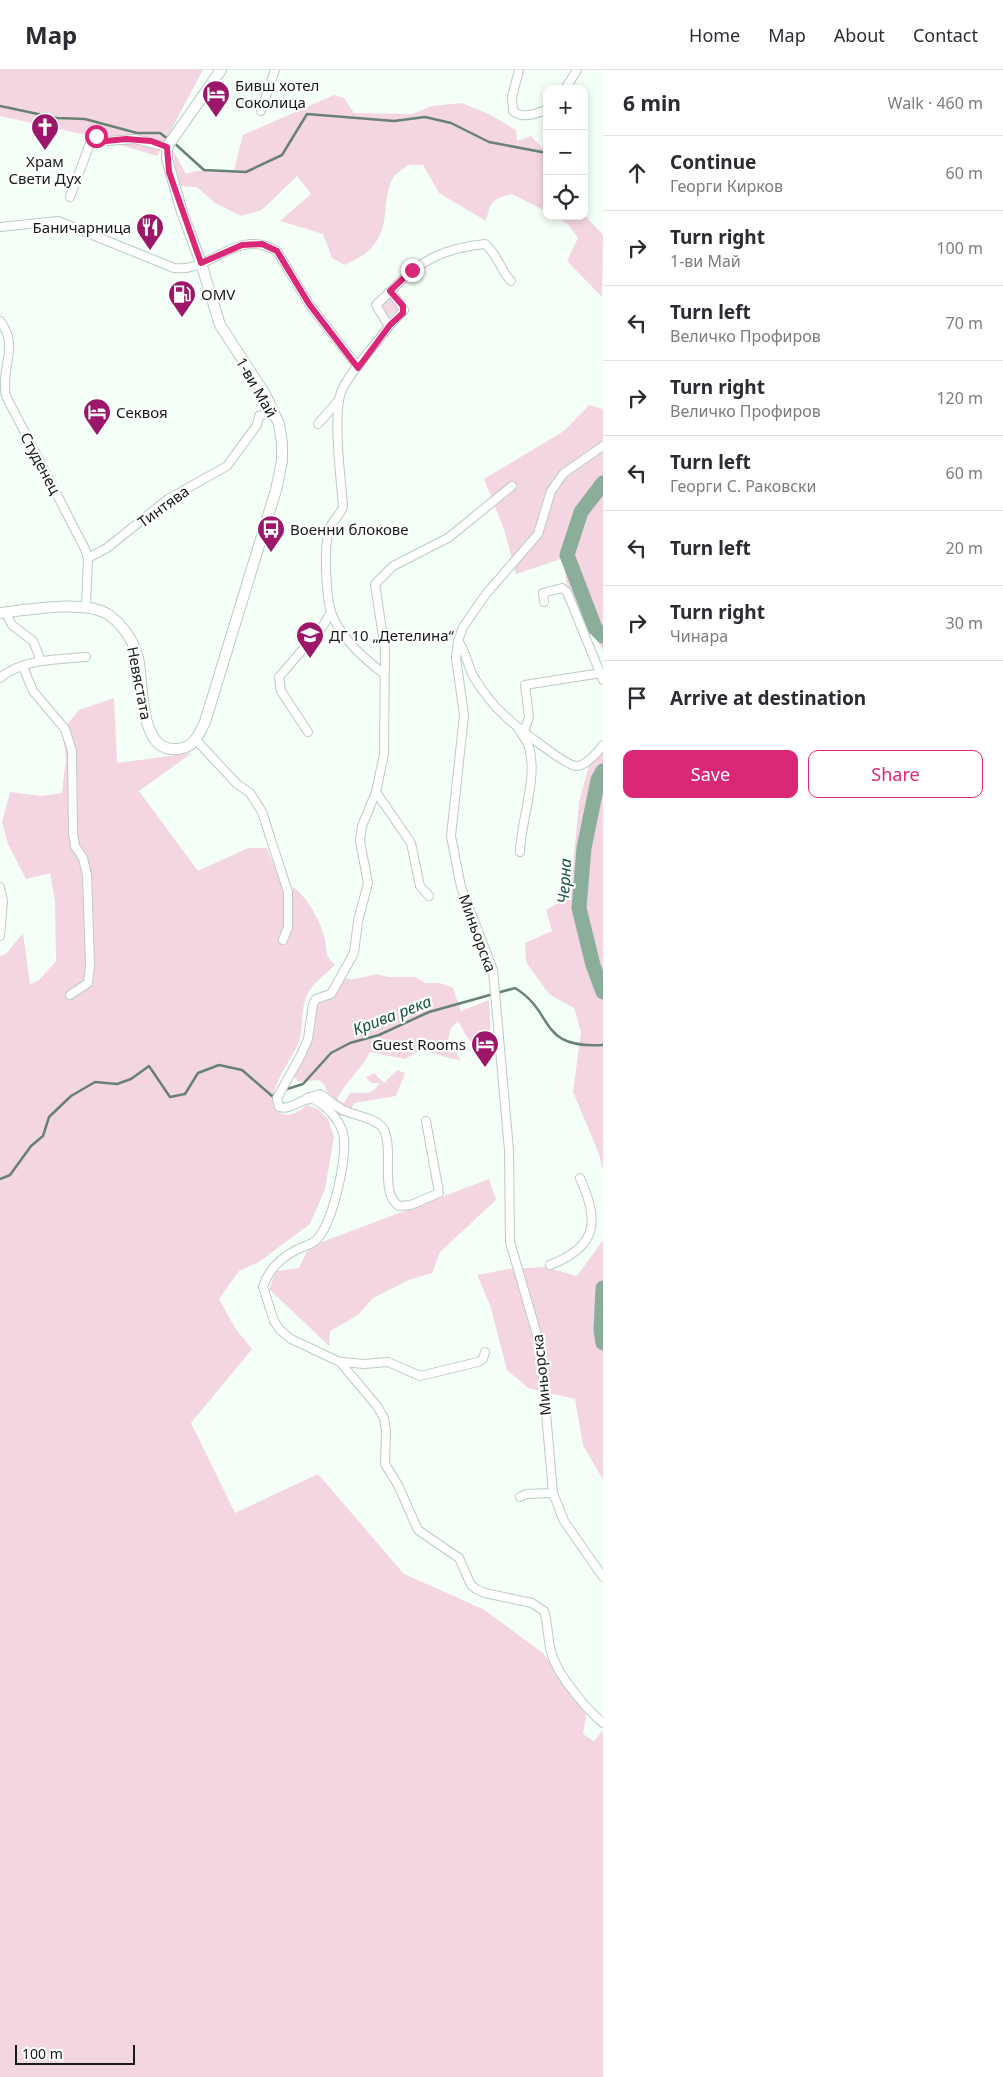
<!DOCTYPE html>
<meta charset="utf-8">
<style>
body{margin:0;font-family:"Noto Sans",sans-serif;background:#f7f7f7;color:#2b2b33}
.controls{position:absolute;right:15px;top:15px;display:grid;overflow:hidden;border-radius:10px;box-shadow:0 2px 8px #0003}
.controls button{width:45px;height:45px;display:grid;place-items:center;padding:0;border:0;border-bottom:1px solid #e1e1e2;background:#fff;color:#2b2b33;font:25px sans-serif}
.scale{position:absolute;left:15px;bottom:12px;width:120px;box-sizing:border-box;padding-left:5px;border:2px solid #151c18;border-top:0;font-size:14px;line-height:18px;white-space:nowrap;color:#151c18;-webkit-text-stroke:4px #fff;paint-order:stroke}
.stop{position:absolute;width:15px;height:15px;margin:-11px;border:4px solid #db2777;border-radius:50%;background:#fff}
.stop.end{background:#db2777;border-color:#fff;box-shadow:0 1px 5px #0008}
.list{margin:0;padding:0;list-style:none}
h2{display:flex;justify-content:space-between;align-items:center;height:65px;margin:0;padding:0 20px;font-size:21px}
h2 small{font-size:16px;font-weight:400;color:#7c7c81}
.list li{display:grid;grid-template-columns:32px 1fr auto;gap:15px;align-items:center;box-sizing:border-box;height:75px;padding:0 20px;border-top:1px solid #e1e1e2}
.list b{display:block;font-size:19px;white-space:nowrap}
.list p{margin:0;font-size:16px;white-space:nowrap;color:#7c7c81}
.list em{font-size:16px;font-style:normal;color:#7c7c81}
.actions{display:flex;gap:10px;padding:15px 20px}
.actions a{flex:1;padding:11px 0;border:1px solid #db2777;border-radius:10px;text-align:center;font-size:18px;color:#db2777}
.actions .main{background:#db2777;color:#fff}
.icon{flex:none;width:28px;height:28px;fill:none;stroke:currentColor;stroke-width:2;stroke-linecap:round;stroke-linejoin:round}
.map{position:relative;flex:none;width:603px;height:2007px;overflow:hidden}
header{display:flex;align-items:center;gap:30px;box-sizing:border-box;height:70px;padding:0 25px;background:#fff;border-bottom:1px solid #e1e1e2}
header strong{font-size:24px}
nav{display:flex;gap:28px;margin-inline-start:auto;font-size:18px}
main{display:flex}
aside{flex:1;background:#fff}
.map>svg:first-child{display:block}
.green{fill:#f4d6e3}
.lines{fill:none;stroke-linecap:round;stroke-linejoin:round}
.stream{stroke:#678273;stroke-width:2.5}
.river{stroke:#8aae9a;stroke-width:15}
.minor-casing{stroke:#baccc2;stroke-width:10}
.tertiary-casing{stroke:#baccc2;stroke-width:12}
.minor{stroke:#fff;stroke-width:8}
.tertiary{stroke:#fff;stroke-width:10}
.route{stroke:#db2777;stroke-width:6}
.labels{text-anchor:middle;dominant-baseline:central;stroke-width:4.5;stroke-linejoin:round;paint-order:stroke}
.poi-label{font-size:15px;fill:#151c18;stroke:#fff;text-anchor:start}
.street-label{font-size:15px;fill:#151c18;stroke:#fff}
.water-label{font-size:16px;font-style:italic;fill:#165439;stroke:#fff}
</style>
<header>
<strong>Map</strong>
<nav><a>Home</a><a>Map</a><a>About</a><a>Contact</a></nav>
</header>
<main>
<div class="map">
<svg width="603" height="2007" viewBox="0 0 603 2007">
<rect width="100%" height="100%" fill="#f4fff8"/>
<g class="green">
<path d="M0,0H203L157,86L91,66L0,46Z"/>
<path d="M334,25L344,28L354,43L412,44L432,36L462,33L491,45L516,60L517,71L531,66L547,83V142L512,124C492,129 491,131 486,151L439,123L423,95H408C403,99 396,103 393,108C379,134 394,159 366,183C360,188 351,191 345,195L332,188L323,164L280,151L311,124L297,106L262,140L241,146L215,133L197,117L177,116L173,80L186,104L196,101L234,100L243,65Z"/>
<path d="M584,144L603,165L602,227L567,191L578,168L568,154L554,146H584Z"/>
<path d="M390,224L399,238L387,249L379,233Z"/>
<path d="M589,335L603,339V581L566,512L564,488L516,504L504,459L484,409L564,361Z"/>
<path d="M114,628L117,693L192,683L139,721L198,801L248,778H267L284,821L295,818C308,829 320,850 324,866C328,881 323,883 335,895C326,904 314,912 308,923C300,938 304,956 299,972C293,988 258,1032 280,1043C291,1048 299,1041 307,1035L318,1039L328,1049L334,1067L325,1119L310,1154L259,1192L239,1201L219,1229L235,1258L252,1279L191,1353L235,1443L318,1404L404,1504L483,1539L543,1583L587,1641L583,1664L594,1671L603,1660V2007H0V886L6,884L23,863L30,914L39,910L56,891L55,831L50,803L26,809L8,774L2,752L10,722L42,726L62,723L66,688L62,660L79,640Z"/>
<path d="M603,678V1101L599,1084L573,1022L581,962L574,938L549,924L526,892L525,873L552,861L546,840L565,829L573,796L579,732L590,692Z"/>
<path d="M377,904L388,907H415L426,913H440L453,918L461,941L489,930L491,976C470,981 467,966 458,951L451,958L448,970L461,990C447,989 435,982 421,980L405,989L370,982C361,1000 346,1011 337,1029L344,1033L350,1023C362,1022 372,1027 379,1013H371L366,1007L374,1003L384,1013L397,1000L405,1003L396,1026L354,1033L349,1046H337L324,1014L319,1010L298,1012L292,1003L300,988L316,927L321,921L329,920L337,908L355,909Z"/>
<path d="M489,1109L496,1130L440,1182L432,1203L409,1210L373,1228L358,1245L330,1261L329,1276L269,1219L276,1201L299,1198L309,1177Z"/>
<path d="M603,1170V1410L583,1375L575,1329L528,1318L507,1300L490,1235L477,1205L508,1199L545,1197L577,1206Z"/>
</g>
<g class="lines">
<g class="stream">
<path d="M0,36L57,48L85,49L137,63H160L168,69"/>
<path d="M173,72L204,100L246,102L282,85L307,44L394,51L425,47L451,53L489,72L547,83"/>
<path d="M284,1020L303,1014L331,983L350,973L379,965L429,942L515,918C556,943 537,979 603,975"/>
<path d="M0,1109L10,1105L31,1076L43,1066L49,1047L71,1026L95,1012L117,1014L131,1009L149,996L170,1027L185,1024L198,1003L219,995L242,1000L272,1026L277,1023"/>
</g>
<g class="river">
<path d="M603,413L581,442L567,485L595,558L603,566"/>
<path d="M603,701L598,710L584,778L579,838L593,895L603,922"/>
<path d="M603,1218L601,1260L603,1273"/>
</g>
<g class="minor-casing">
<g id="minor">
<path d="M519,0L512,27L513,41C522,49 537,44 547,39"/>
<path d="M565,19L577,0"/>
<path d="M261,41L275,0"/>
<path d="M70,127L92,68L96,66L107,71L135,69L167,77"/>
<path d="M0,157L58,151L174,198C212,203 235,157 277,181L309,234L358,297"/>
<path d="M391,221C418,191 444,178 485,174C497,183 500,200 511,211"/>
<path d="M391,221L404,240L390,255H388L376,235Z"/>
<path d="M0,251C20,276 0,298 6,326L85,479L88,488L86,536"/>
<path d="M318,354L339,330"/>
<path d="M603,376L564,403L551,421L538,464L486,524L463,557L458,571L456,588L464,645L451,766L461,817L493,900L509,1080L510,1172L540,1275L553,1423L564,1451L603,1507"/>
<path d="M512,416L448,468L393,496L375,514L385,580L384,684L376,722L362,756L360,771L368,813L358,851L354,883L331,924L316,929L313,934L308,969L301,985L277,1028L279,1037C293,1041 303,1025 315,1030C328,1036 343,1054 344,1069C346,1092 333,1151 318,1168C314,1174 305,1176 298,1179C282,1187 268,1200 263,1217L274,1251L280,1260L291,1269L340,1292L377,1336L384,1348L386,1361L385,1394L398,1415L418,1460L459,1488L471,1515L476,1519L485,1523L532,1533L544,1541C549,1556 547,1573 553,1588C560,1607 587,1640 603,1653"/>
<path d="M88,488L107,478L168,429L227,396L257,355L259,346L273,341"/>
<path d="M544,532L543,523L562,518L567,522L603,610"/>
<path d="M6,543L12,555L33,571L41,591"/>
<path d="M458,571C467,582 467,597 475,609C483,622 493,635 504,645C513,654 566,696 576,696C586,696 598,682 603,675"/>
<path d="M23,597L33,621L65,659L72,681L73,762L75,776L83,788L87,805L90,895L88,913L70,925"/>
<path d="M383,603C363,588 340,567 331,542C327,530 327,513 326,500C326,486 325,472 330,458C333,449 341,445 343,436C341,411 332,341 342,320C353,297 375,276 390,255"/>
<path d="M0,608C22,589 59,589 86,587"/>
<path d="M519,660C522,665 527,670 529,677C538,708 521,750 520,782"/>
<path d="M524,661L529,647L525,615L601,603"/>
<path d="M308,662L281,621L279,607L323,556L331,542"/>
<path d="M196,670L237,714L250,723L262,742L288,822V857L283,870"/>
<path d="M376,722L411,773L420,816L429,826"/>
<path d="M0,817L3,831L0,866"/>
<path d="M307,1028L320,1024C329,1029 334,1036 343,1040C355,1046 373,1047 382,1057C396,1075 378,1123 399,1136L411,1135L439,1123L426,1051"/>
<path d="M550,1195C599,1176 599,1150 580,1108"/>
<path d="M342,1292L364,1294L388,1292L420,1306L478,1292L483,1289L485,1282"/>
<path d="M520,1427L526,1424L553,1423"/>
</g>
</g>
<g class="tertiary-casing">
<path id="tertiary" d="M0,543C28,540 85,529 109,545C124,556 133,570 138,588C144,614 138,683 177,679C194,678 198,666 205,652L276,420L282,391V373L279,354L265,324L220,255L201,193L182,142L167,89V77L221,0"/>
</g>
<use href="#minor" class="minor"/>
<use href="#tertiary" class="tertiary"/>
</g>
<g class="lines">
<path class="route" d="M96,66L106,71L126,69L151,71L167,77L169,102L201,193L242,175L262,174L277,181L309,234L358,298L390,255L403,243V236L390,221L412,200"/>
</g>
<defs>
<g id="hotel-pin" transform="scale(1.4375)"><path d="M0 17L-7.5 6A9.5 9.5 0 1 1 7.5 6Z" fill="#9c1769" stroke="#fff"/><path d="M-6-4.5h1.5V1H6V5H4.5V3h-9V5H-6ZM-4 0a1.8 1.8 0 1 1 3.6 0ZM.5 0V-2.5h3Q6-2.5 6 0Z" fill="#fff"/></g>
<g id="church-pin" transform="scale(1.4375)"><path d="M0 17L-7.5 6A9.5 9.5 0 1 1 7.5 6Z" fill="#9c1769" stroke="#fff"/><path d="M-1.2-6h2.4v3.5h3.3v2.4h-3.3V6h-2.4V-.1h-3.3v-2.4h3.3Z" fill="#fff"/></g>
<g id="restaurant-pin" transform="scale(1.4375)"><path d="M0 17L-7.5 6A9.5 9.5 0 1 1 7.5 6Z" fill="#9c1769" stroke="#fff"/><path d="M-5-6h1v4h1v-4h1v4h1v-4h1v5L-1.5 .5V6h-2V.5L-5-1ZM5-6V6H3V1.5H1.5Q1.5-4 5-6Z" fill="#fff"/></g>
<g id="fuel-pin" transform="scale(1.4375)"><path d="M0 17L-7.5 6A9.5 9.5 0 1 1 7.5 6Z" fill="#9c1769" stroke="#fff"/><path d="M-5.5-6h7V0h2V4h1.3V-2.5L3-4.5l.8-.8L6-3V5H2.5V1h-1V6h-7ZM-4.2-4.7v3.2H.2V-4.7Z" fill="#fff"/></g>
<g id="bus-pin" transform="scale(1.4375)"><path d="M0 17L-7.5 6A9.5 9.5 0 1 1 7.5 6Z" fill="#9c1769" stroke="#fff"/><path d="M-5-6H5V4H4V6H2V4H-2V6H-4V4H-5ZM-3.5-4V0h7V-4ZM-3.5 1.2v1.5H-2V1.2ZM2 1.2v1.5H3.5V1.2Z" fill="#fff"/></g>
<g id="school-pin" transform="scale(1.4375)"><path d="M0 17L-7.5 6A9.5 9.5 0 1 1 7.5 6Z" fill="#9c1769" stroke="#fff"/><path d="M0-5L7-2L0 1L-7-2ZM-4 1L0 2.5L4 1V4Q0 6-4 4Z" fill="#fff"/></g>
</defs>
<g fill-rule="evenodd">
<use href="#hotel-pin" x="216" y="24"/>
<use href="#church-pin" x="45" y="57"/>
<use href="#restaurant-pin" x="150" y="157"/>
<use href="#fuel-pin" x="182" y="224"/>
<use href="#hotel-pin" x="97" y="342"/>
<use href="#bus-pin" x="271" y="459"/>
<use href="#school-pin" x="310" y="565"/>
<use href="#hotel-pin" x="485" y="974"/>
</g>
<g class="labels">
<g class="poi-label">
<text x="235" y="15">Бивш хотел<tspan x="235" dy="17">Соколица</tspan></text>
<text x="45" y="91" text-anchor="middle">Храм<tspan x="45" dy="17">Свети Дух</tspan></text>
<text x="131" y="157" text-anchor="end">Баничарница</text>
<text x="201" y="224">OMV</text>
<text x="116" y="342">Секвоя</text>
<text x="290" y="459">Военни блокове</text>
<text x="329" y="565">ДГ 10 „Детелина“</text>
<text x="466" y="974" text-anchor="end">Guest Rooms</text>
</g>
<g class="street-label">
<text transform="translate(257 317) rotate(60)">1-ви Май</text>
<text transform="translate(41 393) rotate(62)">Студенец</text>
<text transform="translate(163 436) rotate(-36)">Тинтява</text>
<text transform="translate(140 613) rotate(79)">Невястата</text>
<text transform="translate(478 863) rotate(70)">Миньорска</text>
<text transform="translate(541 1305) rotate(-96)">Миньорска</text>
</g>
<g class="water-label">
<text transform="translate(564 811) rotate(-87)">Черна</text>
<text transform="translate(392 945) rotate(-21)">Крива река</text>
</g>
</g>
</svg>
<div class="controls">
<button>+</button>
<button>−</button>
<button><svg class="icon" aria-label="locate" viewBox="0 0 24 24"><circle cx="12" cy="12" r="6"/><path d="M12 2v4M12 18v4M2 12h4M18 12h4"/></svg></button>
</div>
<div class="scale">100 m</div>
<div class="stop" style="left:96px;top:66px"></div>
<div class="stop end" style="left:412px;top:200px"></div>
</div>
<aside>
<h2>6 min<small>Walk · 460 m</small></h2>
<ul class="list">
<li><svg class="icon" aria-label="ahead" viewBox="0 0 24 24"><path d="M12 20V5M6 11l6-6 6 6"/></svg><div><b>Continue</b><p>Георги Кирков</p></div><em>60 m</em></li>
<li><svg class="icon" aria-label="right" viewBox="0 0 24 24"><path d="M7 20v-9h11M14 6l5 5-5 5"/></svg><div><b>Turn right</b><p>1-ви Май</p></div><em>100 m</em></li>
<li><svg class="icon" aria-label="left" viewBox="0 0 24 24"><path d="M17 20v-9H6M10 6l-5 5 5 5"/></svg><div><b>Turn left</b><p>Величко Профиров</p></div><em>70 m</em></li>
<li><svg class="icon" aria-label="right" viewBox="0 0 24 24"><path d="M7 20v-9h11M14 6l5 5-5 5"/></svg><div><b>Turn right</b><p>Величко Профиров</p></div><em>120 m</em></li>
<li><svg class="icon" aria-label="left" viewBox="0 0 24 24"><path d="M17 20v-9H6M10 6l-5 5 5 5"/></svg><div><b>Turn left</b><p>Георги С. Раковски</p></div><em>60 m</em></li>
<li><svg class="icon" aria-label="left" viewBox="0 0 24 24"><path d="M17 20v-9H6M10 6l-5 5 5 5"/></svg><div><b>Turn left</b></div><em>20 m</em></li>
<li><svg class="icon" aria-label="right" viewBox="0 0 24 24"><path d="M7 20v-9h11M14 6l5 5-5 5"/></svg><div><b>Turn right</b><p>Чинара</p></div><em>30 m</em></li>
<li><svg class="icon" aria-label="arrive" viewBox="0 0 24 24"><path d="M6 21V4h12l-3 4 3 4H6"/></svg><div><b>Arrive at destination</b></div></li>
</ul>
<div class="actions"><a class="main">Save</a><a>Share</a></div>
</aside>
</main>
